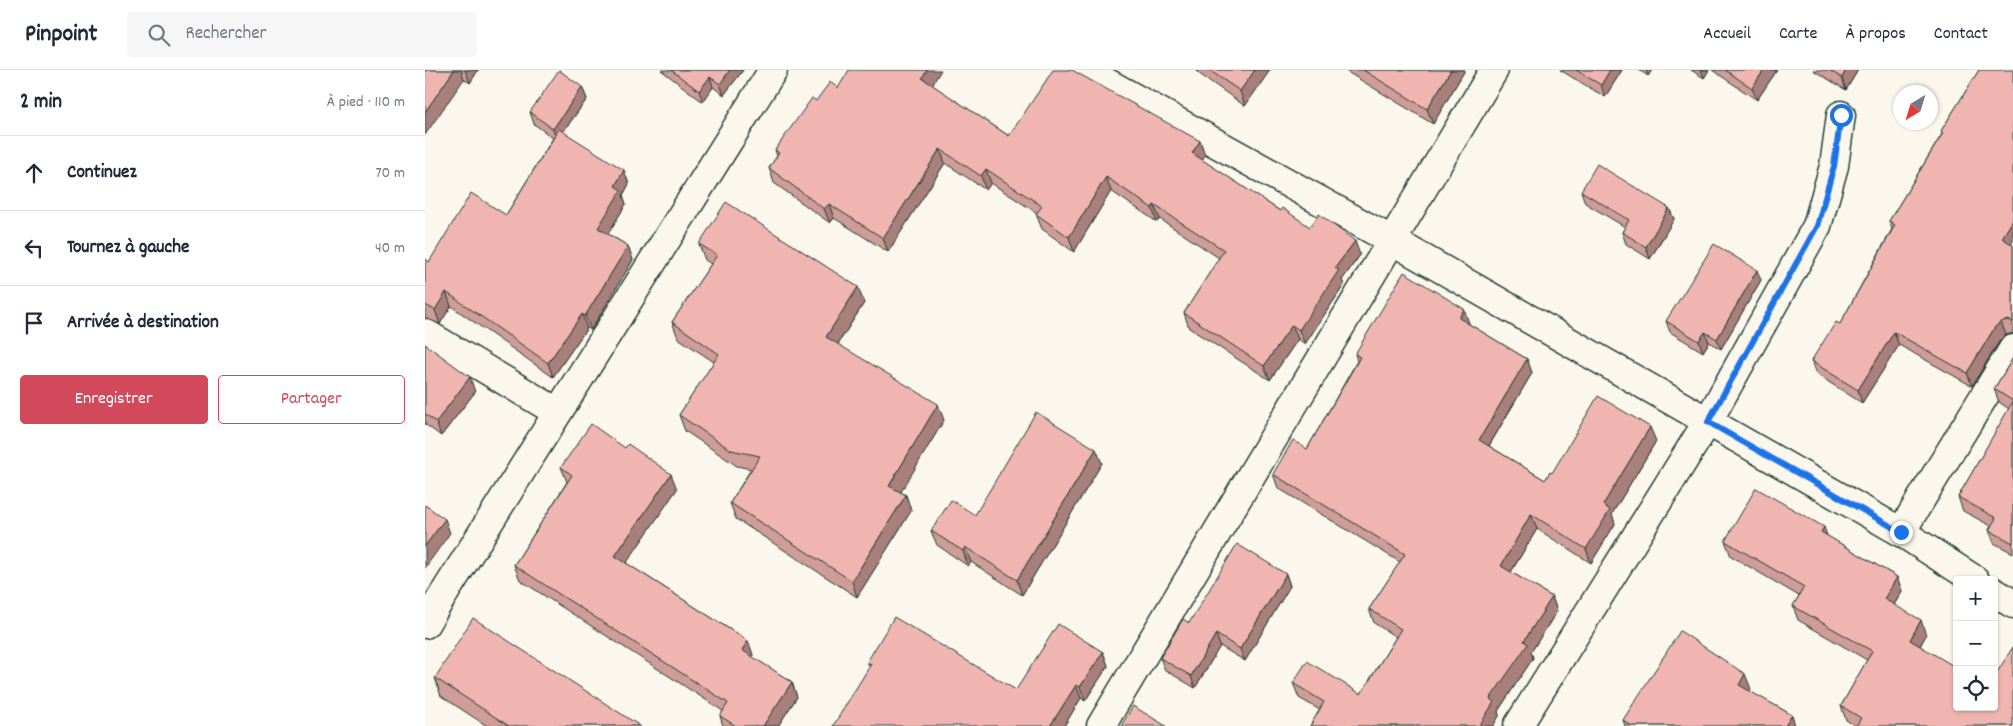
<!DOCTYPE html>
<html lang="fr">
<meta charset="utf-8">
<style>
body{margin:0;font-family:Dekko,sans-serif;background:#f6f6f7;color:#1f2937}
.controls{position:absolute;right:15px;bottom:15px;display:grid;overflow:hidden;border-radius:5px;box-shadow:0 1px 4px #0004}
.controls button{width:45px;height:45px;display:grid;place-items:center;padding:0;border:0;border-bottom:1px solid #e0e1e3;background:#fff;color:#1f2937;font:25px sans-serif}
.compass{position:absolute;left:1468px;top:15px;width:45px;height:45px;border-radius:50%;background:#fff;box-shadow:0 1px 4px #0004;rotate:218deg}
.stop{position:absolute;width:15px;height:15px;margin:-11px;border:4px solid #1a73e8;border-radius:50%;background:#fff}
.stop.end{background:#1a73e8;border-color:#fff;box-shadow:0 1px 5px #0008}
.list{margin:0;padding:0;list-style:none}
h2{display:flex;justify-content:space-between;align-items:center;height:65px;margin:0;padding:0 20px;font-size:21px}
h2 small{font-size:16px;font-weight:400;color:#747a83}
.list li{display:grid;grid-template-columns:32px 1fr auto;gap:15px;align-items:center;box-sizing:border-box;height:75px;padding:0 20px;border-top:1px solid #e0e1e3}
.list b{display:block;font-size:19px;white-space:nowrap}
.list em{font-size:16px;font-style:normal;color:#747a83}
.actions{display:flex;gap:10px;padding:15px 20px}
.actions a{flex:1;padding:11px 0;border:1px solid #d1495b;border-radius:5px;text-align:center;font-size:18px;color:#d1495b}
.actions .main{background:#d1495b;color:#fff}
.icon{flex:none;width:28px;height:28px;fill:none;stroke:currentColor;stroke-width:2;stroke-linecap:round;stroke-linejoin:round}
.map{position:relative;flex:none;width:1588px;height:656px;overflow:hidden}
header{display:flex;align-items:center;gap:30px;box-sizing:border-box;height:70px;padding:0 25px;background:#fff;border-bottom:1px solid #e0e1e3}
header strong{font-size:24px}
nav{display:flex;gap:28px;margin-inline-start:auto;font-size:18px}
.search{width:350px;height:45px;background:#f6f6f7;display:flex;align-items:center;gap:12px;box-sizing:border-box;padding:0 18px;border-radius:5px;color:#747a83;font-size:19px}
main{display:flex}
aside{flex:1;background:#fff}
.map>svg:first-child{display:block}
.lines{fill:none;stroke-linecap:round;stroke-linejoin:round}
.street-casing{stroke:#1f3d34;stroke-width:31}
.street{stroke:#fbf7ec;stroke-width:28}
.wall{fill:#cf9c98;stroke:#1f3d34}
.shaded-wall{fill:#a97f7c;stroke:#1f3d34}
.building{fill:#f1b5b1;stroke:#1f3d34}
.route{stroke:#1a73e8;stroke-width:6}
</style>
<header>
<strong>Pinpoint</strong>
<div class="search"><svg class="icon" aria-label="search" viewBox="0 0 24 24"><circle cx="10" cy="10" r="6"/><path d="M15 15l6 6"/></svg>Rechercher</div>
<nav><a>Accueil</a><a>Carte</a><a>À propos</a><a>Contact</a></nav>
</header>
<main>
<aside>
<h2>2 min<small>À pied · 110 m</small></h2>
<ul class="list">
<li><svg class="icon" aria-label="ahead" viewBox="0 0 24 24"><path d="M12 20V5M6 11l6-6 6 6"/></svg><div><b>Continuez</b></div><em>70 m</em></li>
<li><svg class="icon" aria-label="left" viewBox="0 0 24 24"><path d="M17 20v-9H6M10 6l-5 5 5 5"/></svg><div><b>Tournez à gauche</b></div><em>40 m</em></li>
<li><svg class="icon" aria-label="arrive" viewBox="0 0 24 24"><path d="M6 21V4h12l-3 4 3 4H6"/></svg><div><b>Arrivée à destination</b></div></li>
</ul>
<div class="actions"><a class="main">Enregistrer</a><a>Partager</a></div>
</aside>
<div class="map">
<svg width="1588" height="656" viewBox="0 0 1588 656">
<rect width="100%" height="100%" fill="#fbf7ec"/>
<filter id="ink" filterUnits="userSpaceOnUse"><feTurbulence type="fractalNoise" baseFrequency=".02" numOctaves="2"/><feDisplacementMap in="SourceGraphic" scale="10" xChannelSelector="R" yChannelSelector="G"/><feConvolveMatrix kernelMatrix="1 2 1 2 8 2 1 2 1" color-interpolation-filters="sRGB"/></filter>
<g filter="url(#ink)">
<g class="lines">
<g class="street-casing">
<g id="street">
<path d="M659,0L966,170L1476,462L1550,510"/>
<path d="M0,263L132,342"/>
<path d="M1476,462L1588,279"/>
<path d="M1569,522L1588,534"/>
<path d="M0,554L348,0"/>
<path d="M676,656L1069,0"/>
<path d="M1093,656L1283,351L1392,156L1409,96L1416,45"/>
</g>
</g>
<use href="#street" class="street"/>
</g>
<g class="wall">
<path d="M0,0H53L45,13L39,9Z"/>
<path d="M236,0H318L299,25L288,17L278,32Z"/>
<path d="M772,0H845L820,36L773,3Z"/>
<path d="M919,0H1040L1008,54Z"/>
<path d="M1135,0H1197L1180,27Z"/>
<path d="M1214,0H1227L1223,6Z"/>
<path d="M1266,0H1284L1279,8Z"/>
<path d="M1287,0H1352L1332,30Z"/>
<path d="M1388,0H1433L1421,20Z"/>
<path d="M1554,0L1588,171L1586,174L1588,175V263L1581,265L1575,270L1547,316L1474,275L1437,333L1391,304L1386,291L1415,254L1467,159L1464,151L1517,64L1516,61Z"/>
<path d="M507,15L584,66L775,71L780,85L777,90L855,141L935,185L917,210L919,215L880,274L873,269L845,310L764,258L759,243L794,188L735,149L732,152L686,121L649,182L617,159L611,144L612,143L566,113L561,120L520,93L463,182L409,148L405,153L349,113L344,98L352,86L350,80L391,31L413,18Z"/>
<path d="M157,17L162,29L138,62L204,114L198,125L201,134L183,164L203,176L208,190L166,260L162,258L128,307L26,236L15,254L0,248V189L4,192L81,145L128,68L109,54L105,42Z"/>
<path d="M1156,121L1244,138L1249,149L1225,189L1201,174L1197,162L1200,157L1160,133Z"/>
<path d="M274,174L439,233L413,274L519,350L475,422L481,425L486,441L432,527L311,449L305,433L326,399L312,396L260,361L254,345L289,292L253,268L247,252L286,194L280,190Z"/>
<path d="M1336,210L1296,279L1284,272L1278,282L1245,262L1241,251Z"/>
<path d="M1044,253V254L1102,289L1107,303L1064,376L1120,410L1127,403L1231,371L1187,444L1190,454L1166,493L1112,459L1086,502L1127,527L1132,541L1106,582L1108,588L1073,641L1074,646L1068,656H885L895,640L874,628L868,613L936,624L971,567L949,553L944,539L975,492L853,418L848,404L882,379L932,291L930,284Z"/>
<path d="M0,274L50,322L16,366L0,354Z"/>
<path d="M1588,288V483L1569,473L1564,460L1566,456L1538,441L1533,427L1584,339L1574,332L1569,319Z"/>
<path d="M677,393L597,525L546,492L543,496L512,475L506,461L550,445Z"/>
<path d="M136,397L252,419L201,493L323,571L328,585L327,587L367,612L372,627L353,656H298L295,646L298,641L95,510L89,495L142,412Z"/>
<path d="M1402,466L1472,507L1477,521L1469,535L1501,565L1495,576L1588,656H1430L1421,650L1416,636L1442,590L1373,550L1368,536L1374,526L1306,486L1300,471Z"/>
<path d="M861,504L865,516L820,591L795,576L770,618L740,600L735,588L764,553Z"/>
<path d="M678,582L683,596L660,631L656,628L639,656L444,596L442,592L591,620Z"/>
<path d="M10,608L215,656H62L16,626Z"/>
<path d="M1326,619L1324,621L1367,645L1370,656H1200L1198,650Z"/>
</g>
<g class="shaded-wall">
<path d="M29,0H36L39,9L0,65V42Z"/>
<path d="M40,0H53L45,13Z"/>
<path d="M305,0H318L299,25L295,14Z"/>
<path d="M502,0H516L503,22L497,8Z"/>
<path d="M830,0H845L820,36L815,21Z"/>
<path d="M1026,0H1040L1008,54L1002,39Z"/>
<path d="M1185,0H1197L1180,27L1176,15Z"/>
<path d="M1221,0H1227L1223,6Z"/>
<path d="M1276,0H1284L1279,8Z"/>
<path d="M1339,0H1352L1332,30L1327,18Z"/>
<path d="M1421,0H1433L1421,20L1417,8Z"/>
<path d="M285,7L288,17L278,32L274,21Z"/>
<path d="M157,17L162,29L132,70L128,59Z"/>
<path d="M775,71L780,85L772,98L767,83Z"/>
<path d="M515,79L520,93L463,182L458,168Z"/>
<path d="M561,99L566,113L561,120L556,106Z"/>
<path d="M199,100L204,114L198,125L201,134L178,172L173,158L190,116Z"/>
<path d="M681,107L686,121L649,182L644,167Z"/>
<path d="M404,134L409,148L405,153L399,139Z"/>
<path d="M729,135L735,149L732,152L727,138Z"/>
<path d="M1244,138L1249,149L1225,189L1221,177Z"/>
<path d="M1588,150V171L1582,181L1577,168Z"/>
<path d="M930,171L935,185L917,210L919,215L880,274L874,260L910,198Z"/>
<path d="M203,176L208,190L166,260L160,246Z"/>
<path d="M1332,200L1336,210L1296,279L1292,269Z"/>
<path d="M433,217L439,233L407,283L401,267Z"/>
<path d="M21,222L26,236L15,254L10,240Z"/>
<path d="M1039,239L1044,253L1039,263L1034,248Z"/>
<path d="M157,244L162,258L128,307L123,293Z"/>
<path d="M1576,252L1581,265L1575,270L1547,316L1542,303L1570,257Z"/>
<path d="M867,255L873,269L845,310L839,296Z"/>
<path d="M1280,262L1284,272L1278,282L1274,271Z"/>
<path d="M1469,262L1474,275L1437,333L1433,320Z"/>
<path d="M1102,289L1107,303L1059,384L1054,370Z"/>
<path d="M45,307L50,322L16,366L11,352Z"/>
<path d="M513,334L519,350L470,432L464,416Z"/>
<path d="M1225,357L1231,371L1187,444L1190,454L1166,493L1161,479L1178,435Z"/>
<path d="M671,379L677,393L597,525L592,510Z"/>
<path d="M246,404L252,419L196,501L190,486Z"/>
<path d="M481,425L486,441L432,527L427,511Z"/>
<path d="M1106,444L1112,459L1081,510L1076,496Z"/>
<path d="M20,449L25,463L0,498V476Z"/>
<path d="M1399,457L1404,471L1396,462Z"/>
<path d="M540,477L546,492L543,496L538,481Z"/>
<path d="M861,504L865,516L820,591L815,579Z"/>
<path d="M1472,507L1477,521L1464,544L1459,529Z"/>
<path d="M1127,527L1132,541L1106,582L1108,588L1073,641L1074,646L1068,656H1054L1065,629L1099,571Z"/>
<path d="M1496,550L1501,565L1490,585L1485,570Z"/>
<path d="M791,564L795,576L770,618L766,606Z"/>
<path d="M323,571L328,585L322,595L317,580Z"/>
<path d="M678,582L683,596L660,631L655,617Z"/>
<path d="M1320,604L1326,619L1319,629L1314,615Z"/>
<path d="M367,612L372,627L353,656H338Z"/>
<path d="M651,615L656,628L639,656H625Z"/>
<path d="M1367,645L1370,656H1360Z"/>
</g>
<g class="building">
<path d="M0,0H29L0,42Z"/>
<path d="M134,0L157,17L128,59L105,42Z"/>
<path d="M246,0H305L295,14L285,7L274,21Z"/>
<path d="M424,0H502L497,8L584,66L628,0H647L775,71L767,83L855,141L857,138L885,157L894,144L930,171L910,198L914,200L874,260L867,255L839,296L759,243L799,180L729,135L727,138L681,107L644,167L611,144L617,136L561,99L556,106L515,79L458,168L404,134L399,139L344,98L354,83L350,80L387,28L391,31L405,12L413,18Z"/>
<path d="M784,0H830L815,21Z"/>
<path d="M938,0H1026L1002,39Z"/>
<path d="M1151,0H1185L1176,15Z"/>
<path d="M1300,0H1339L1327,18Z"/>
<path d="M1404,0H1421L1417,8Z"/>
<path d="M1554,0H1588V150L1577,168L1588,175V252L1583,250L1576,252L1570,257L1542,303L1469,262L1433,320L1386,291L1411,252L1415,254L1470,155L1464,151L1518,63L1516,61Z"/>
<path d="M134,59L199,100L190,116L196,120L173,158L203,176L160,246L157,244L123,293L21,222L10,240L0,235V189L4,192L46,123L81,145Z"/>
<path d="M1172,94L1244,138L1221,177L1197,162L1204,150L1156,121Z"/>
<path d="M301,132L433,217L401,267L513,334L464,416L481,425L427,511L305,433L335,386L306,380L254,345L294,284L247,252L292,185L274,174Z"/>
<path d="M1289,174L1332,200L1292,269L1280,262L1274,271L1241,251Z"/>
<path d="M979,202L1039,239L1034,248L1102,289L1054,370L1120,410L1125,402L1127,403L1173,326L1225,357L1178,435L1185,440L1161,479L1106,444L1076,496L1127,527L1099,571L1103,574L1065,629L1069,632L1054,656H885L899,632L868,613L882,591L936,624L976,559L944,539L980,484L848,404L868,370L882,379L935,287L930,284Z"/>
<path d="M0,274L45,307L11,352L0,344Z"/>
<path d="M1588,288V473L1564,460L1571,448L1533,427L1588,331L1569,319Z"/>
<path d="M611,342L671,379L592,510L540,477L538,481L506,461L526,430L550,445Z"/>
<path d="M166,354L200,378L203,374L246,404L190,486L323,571L317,580L367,612L338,656H311L295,646L303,633L89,495L147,405L136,397Z"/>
<path d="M1331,418L1399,457L1396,462L1472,507L1459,529L1496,550L1485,570L1532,598V637H1569V607L1588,577V656H1431L1436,648L1416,636L1447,581L1368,536L1379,517L1300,471Z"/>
<path d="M0,435L20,449L0,476Z"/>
<path d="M812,474L861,504L815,579L791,564L766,606L735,588L758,549L764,553Z"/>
<path d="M469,547L591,620L633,554L678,582L655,617L651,615L625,656H408L446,594L442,592Z"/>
<path d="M48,548L215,656H84L10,608Z"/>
<path d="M1255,561L1320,604L1314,615L1367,645L1360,656H1207L1198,650Z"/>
<path d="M708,636L741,656H696Z"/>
</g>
</g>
<g class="lines" filter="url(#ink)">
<path class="route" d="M1416,45L1409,96L1392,156L1283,352L1476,462"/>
</g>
</svg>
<div class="controls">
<button>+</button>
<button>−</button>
<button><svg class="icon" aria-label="locate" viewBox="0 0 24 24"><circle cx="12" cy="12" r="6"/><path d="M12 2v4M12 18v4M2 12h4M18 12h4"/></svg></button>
</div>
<svg class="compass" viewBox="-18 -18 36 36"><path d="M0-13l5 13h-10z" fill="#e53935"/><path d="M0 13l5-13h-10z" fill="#747a83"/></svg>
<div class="stop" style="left:1416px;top:45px"></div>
<div class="stop end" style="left:1476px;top:462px"></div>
</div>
</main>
